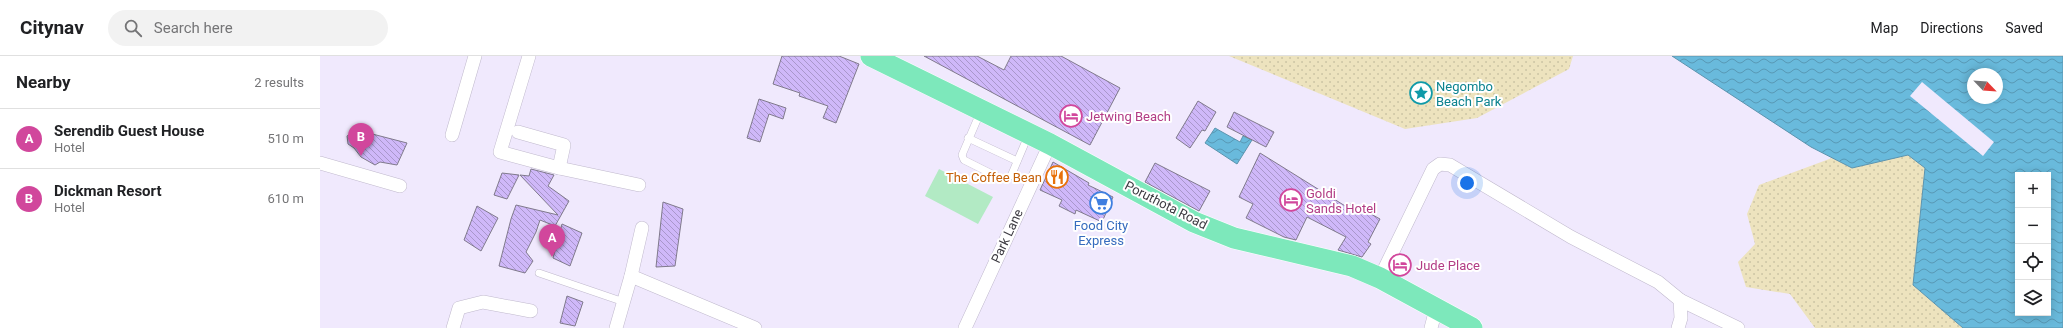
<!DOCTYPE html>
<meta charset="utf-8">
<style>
body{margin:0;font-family:Roboto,sans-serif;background:#f2f2f2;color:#202124}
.controls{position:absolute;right:12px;bottom:12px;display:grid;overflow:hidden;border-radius:0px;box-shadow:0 2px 10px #0003}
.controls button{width:36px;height:36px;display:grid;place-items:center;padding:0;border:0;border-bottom:1px solid #e0e0e0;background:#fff;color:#202124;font:20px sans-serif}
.compass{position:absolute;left:1647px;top:12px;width:36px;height:36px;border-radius:50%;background:#fff;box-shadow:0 2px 10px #0003;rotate:115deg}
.you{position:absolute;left:1147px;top:127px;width:14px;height:14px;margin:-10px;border:3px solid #fff;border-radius:50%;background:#1a73e8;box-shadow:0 0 0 6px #1a73e833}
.badge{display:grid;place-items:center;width:26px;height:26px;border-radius:50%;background:#7c3aed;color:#fff;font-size:13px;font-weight:700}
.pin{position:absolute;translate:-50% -33px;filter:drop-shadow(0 1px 2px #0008)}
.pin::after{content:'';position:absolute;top:21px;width:14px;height:12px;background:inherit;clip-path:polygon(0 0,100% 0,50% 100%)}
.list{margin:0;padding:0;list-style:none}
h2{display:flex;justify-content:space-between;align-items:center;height:52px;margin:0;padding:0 16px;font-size:17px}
h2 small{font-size:13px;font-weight:400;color:#757577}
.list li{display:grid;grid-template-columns:26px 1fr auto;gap:12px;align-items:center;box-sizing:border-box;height:60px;padding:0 16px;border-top:1px solid #e0e0e0}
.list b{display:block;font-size:15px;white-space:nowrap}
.list p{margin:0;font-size:13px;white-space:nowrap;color:#757577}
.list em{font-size:13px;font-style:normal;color:#757577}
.icon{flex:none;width:22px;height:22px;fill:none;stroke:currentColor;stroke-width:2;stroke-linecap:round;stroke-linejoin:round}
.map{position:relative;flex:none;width:1743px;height:272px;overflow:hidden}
header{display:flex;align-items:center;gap:24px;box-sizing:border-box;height:56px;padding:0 20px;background:#fff;border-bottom:1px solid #e0e0e0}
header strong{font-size:19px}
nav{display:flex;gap:22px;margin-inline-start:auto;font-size:14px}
.search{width:280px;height:36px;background:#f2f2f2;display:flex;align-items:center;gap:10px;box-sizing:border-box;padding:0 14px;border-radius:22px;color:#757577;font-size:15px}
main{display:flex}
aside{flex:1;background:#fff}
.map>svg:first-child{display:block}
.sand{fill:url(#sand-dots)}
.green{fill:#b2eac4}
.water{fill:url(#water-waves);stroke:#5c94ae;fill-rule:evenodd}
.pier{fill:#f0e9fd}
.building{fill:url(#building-back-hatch);stroke:#807a8c}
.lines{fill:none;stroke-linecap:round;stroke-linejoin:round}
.service-casing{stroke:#c0b9cd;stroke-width:8}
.minor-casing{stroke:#c0b9cd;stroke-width:14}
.primary-casing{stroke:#fff;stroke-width:22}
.service{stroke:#fff;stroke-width:7}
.minor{stroke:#fff;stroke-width:13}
.primary{stroke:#7de8bb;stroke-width:21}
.labels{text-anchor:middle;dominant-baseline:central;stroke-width:4;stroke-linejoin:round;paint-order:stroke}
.culture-label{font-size:13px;fill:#0d838f;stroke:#fff;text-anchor:start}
.hotel-label{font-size:13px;fill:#b23c85;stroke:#fff;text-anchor:start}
.food-label{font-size:13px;fill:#c56008;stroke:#fff;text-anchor:end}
.street-label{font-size:13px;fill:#3c3a41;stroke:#fff}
.shop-label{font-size:13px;fill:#366cbe;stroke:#fff}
</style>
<header>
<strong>Citynav</strong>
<div class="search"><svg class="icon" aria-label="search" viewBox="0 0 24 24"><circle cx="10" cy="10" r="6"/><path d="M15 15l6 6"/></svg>Search here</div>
<nav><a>Map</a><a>Directions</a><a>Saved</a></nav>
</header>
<main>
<aside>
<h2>Nearby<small>2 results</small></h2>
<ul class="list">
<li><span class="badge" style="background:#d1479c">A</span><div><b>Serendib Guest House</b><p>Hotel</p></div><em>510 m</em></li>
<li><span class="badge" style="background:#d1479c">B</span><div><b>Dickman Resort</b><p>Hotel</p></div><em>610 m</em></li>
</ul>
</aside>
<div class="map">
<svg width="1743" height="272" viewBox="0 0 1743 272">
<defs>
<pattern id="sand-dots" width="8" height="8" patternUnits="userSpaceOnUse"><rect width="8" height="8" fill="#ede3be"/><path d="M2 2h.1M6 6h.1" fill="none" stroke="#ccc4a4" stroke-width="1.8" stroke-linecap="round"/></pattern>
<pattern id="water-waves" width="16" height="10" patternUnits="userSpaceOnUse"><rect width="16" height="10" fill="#69badc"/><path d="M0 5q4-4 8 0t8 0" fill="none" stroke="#5898b4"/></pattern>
<pattern id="building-back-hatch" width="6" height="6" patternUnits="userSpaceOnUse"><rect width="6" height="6" fill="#cfb8f9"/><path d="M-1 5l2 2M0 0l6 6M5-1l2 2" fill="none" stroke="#a997cb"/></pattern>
</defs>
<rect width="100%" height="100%" fill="#f0e9fd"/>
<g class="sand">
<path d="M909,0H1253L1249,13L1157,62L1085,73Z"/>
<path d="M1588,99L1605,112L1593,229L1643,272H1495L1470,238L1426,231L1418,206L1435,188L1427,158L1439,129L1512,102L1532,112Z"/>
</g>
<path class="green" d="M619,113L673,141L658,168L605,140Z"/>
<g class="water">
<path d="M1352,0H1743V272H1643L1593,229L1605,112L1588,99L1532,112L1491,91ZM1653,18H1677V42H1653ZM1698,119H1728V257H1698Z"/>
<path d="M895,72L920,86L923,80L932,84L917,108L885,87Z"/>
</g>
<path class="pier" d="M1602,26L1674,86L1663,100L1590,40Z"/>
<g class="building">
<path d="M462,0H519L539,8L516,67L503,62L508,50L479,40L480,37L453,28Z"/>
<path d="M604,0H657L684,14L691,0H741L800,32L770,89Z"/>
<path d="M439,43L466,52L463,63L449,58L440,86L427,82Z"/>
<path d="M878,45L896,56L885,75L882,74L870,92L856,82Z"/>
<path d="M914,56L954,76L946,91L907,71Z"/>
<path d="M37,74L87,87L77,109L60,106L55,109L41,101L34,92L28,88L27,80Z"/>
<path d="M940,97L1030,153L1031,147L1060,163L1048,186L1051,188L1042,201L1018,194L1026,181L987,161L976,184L964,181L926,162L933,148L919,141Z"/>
<path d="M733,106L769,127L768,129L793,141L782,166L756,154L755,158L739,150L742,144L720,134Z"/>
<path d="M835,107L890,135L879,155L825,126Z"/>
<path d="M211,113L234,119L228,130L249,145L235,170L220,164L216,176L206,196L213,205L205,217L179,210L191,163L196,149L238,159L200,119L209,120Z"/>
<path d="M182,117L199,119L187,143L174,139Z"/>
<path d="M343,146L363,153L355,210L336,211Z"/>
<path d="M157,150L178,162L161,195L144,184Z"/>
<path d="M242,168L262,177L250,210L233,202Z"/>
<path d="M247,240L263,246L255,270L240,267Z"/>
</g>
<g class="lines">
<g class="service-casing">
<g id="service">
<path d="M660,57L642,99L644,104L682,123L691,120L708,80"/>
<path d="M648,82L697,105"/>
<path d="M219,217L304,246"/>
</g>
</g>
<g class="minor-casing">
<g id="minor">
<path d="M209,0L180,96L239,112L319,129"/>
<path d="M198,76L244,89L239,112"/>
<path d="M132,79L155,0"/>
<path d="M0,107L80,130"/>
<path d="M311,220L435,272"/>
<path d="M1060,222L1113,113L1120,108L1130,109L1251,181L1338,226L1360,244L1361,262L1358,272"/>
<path d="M1360,244L1418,272"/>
<path d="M133,272L139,252L163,246L211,255"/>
<path d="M296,272L311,220L322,172"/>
<path d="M645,272L730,88"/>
<path d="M1111,272L1116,253"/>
</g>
</g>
<g class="primary-casing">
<path id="primary" d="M551,0L730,88L874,166L914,182L1032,210L1060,222L1152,272"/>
</g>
<use href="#service" class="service"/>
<use href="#minor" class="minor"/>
<use href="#primary" class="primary"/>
</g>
<defs>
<g id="sight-ring" transform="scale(1.15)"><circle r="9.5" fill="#fff" stroke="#0f9aa8" stroke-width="1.5"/><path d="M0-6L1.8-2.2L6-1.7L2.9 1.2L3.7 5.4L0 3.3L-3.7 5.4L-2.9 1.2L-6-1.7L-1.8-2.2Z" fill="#0f9aa8"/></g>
<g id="hotel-ring" transform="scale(1.15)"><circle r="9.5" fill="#fff" stroke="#d1479c" stroke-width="1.5"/><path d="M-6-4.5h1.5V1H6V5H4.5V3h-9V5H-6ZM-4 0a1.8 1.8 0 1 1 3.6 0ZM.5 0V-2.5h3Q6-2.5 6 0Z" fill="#d1479c"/></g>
<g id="restaurant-ring" transform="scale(1.15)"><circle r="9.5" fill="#fff" stroke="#e8710a" stroke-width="1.5"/><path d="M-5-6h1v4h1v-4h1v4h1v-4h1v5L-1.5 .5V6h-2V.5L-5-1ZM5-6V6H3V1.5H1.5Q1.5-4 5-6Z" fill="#e8710a"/></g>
<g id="supermarket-ring" transform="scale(1.15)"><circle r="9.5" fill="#fff" stroke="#3f7fe0" stroke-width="1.5"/><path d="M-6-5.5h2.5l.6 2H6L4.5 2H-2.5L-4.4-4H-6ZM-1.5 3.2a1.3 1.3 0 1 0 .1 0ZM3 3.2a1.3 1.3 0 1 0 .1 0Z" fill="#3f7fe0"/></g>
</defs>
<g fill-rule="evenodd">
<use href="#sight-ring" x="1101" y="37"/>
<use href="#hotel-ring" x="751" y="60"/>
<use href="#restaurant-ring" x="737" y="121"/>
<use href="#hotel-ring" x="971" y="144"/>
<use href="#supermarket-ring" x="781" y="147"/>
<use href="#hotel-ring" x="1080" y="209"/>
</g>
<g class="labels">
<g class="culture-label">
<text x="1116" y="30">Negombo<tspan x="1116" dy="15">Beach Park</tspan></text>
</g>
<g class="hotel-label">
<text x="766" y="60">Jetwing Beach</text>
<text x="986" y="137">Goldi<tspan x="986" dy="15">Sands Hotel</tspan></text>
<text x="1096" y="209">Jude Place</text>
</g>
<g class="food-label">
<text x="722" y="121">The Coffee Bean</text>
</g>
<g class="street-label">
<text transform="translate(846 149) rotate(27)">Poruthota Road</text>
<text transform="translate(687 180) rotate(-65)">Park Lane</text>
</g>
<g class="shop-label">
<text x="781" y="169">Food City<tspan x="781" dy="15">Express</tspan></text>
</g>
</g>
</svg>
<div class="controls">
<button>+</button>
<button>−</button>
<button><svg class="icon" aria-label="locate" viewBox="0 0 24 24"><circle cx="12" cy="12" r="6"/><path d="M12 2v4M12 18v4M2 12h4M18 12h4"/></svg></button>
<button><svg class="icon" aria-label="layers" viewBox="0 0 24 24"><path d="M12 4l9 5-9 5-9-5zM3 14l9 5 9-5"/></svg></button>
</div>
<svg class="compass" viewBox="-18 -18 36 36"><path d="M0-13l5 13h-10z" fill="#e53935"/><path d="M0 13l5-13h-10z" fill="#757577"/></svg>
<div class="you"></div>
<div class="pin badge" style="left:232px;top:201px;background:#d1479c">A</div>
<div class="pin badge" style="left:41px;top:100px;background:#d1479c">B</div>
</div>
</main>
